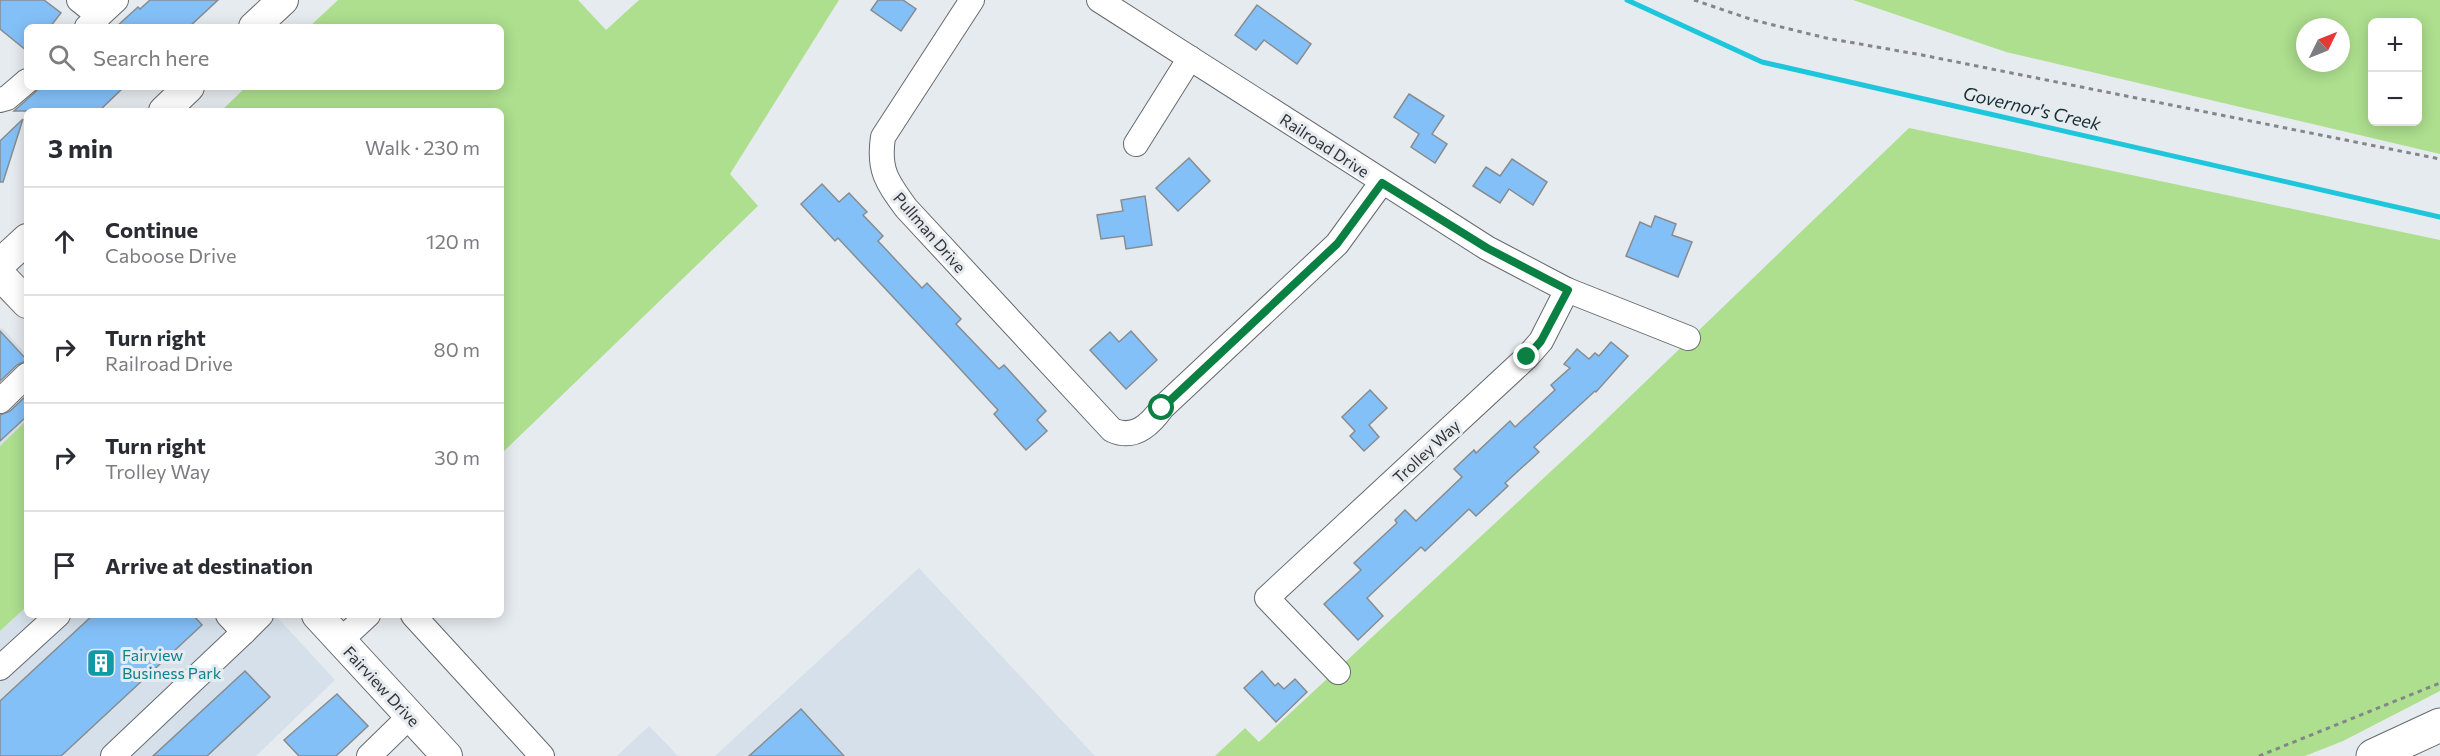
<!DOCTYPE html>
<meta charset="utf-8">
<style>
body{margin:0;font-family:Commissioner,sans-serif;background:#f7f7f7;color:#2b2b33}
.controls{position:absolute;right:18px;top:18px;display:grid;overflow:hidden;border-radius:9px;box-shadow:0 3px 15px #0003}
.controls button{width:54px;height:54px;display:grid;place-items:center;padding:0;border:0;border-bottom:2px solid #e1e1e2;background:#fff;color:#2b2b33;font:30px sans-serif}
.compass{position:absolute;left:2296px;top:18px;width:54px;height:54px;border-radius:50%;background:#fff;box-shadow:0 3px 15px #0003;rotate:47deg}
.stop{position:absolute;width:18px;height:18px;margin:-14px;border:4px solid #0b8043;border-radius:50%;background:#fff}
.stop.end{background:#0b8043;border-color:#fff;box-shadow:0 2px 6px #0008}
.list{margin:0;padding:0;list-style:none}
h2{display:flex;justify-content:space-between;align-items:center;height:78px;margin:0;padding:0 24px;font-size:26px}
h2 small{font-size:20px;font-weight:400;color:#7c7c81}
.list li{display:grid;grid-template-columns:39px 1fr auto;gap:18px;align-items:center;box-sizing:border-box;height:108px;padding:0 24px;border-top:2px solid #e1e1e2}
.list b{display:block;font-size:22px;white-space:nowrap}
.list p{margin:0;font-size:20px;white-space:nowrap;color:#7c7c81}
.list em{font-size:20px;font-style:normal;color:#7c7c81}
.icon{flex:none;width:33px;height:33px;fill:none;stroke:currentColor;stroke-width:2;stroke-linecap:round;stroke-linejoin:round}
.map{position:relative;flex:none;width:2440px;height:756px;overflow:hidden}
.search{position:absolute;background:#fff;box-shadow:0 3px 15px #0003;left:24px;top:24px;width:480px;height:66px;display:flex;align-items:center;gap:15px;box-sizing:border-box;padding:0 21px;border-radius:9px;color:#7c7c81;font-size:22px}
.panel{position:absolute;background:#fff;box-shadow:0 3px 15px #0003;left:24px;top:108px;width:480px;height:510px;border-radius:9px}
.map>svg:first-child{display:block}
.built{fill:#d6e0ea}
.green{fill:#addf8e;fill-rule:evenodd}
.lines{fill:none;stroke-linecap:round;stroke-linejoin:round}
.stream{stroke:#1ec6dc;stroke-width:5}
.building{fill:#84c0f8;stroke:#878c90;stroke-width:1.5}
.minor-casing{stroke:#666a6e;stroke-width:26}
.major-casing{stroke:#666a6e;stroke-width:32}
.highway-casing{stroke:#666a6e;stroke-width:35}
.path{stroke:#838789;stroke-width:3;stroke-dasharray:4.5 4.5;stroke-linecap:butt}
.minor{stroke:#fff;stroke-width:24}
.major{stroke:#fff;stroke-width:30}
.highway{stroke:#fff;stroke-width:33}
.route{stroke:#0b8043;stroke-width:8}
.labels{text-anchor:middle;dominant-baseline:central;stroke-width:6;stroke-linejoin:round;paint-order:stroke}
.street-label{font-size:16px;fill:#313335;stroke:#e6ebef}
.culture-label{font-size:16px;fill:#0d838f;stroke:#e6ebef;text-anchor:start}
.water-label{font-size:18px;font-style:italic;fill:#162e32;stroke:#e6ebef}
</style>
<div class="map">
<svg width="2440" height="756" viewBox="0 0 2440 756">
<rect width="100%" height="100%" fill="#e6ebef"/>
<g class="built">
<path d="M0,328L3,329L27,355V420L0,446Z"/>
<path d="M919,568L1095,756H715Z"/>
<path d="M27,606V615H275L335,680L256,756H0V631Z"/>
<path d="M649,726L678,756H617Z"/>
</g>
<g class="green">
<path d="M338,0H578L606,30L639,0H839L730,174L758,206L501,454V111H221L246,87H501V27H309Z"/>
<path d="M1853,0H2440V154L2006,52ZM2372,22H2418V122H2372ZM2305,27H2341V63H2305Z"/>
<path d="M1909,128L2440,240V691L2343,741L2305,756H1215L1245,728L1259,742L1588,437Z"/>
<path d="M27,420V606L0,631V446Z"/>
</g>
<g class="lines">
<path class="stream" d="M1627,0L1762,62L2440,217"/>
</g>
<g class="building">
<path d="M0,0H44L61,13L50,27H27V51L0,29Z"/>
<path d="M150,0H218L189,27H116L138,7L140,9Z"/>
<path d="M878,0H903L916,9L901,31L871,10Z"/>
<path d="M1257,5L1311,44L1297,64L1264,40L1256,50L1235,35Z"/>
<path d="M41,87H124L99,111H14Z"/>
<path d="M1409,94L1444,116L1432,134L1447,144L1435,163L1411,147L1419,134L1394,117Z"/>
<path d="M23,119L3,182H0V141Z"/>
<path d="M1189,158L1210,181L1178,211L1156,188Z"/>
<path d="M1512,159L1547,182L1533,205L1509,189L1500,203L1473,186L1486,167L1500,176Z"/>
<path d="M822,184L839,202L849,193L867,212L863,215L883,236L878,241L922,288L927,283L961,319L956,324L999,369L1004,365L1046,411L1037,420L1047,431L1026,450L994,414L998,410L950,358L838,238L835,241L801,204Z"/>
<path d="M1145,196L1152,245L1126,249L1124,236L1101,239L1097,215L1123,211L1121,200Z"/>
<path d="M1655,216L1676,224L1672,235L1692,242L1678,277L1626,256L1640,222L1651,227Z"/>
<path d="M0,331L27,360L17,365L0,381Z"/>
<path d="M1131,331L1157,360L1126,389L1090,350L1110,332L1119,342Z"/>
<path d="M1611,342L1628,356L1596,392L1595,391L1534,447L1539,452L1505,483L1508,486L1476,516L1469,509L1425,551L1421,547L1367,598L1383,616L1358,640L1324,604L1361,570L1354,563L1397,523L1395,520L1405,510L1416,521L1462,477L1454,469L1474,450L1476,453L1510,421L1515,427L1555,390L1551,385L1570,368L1564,364L1577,349L1589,359L1595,353L1599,356Z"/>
<path d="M1370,390L1387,408L1369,425L1379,437L1364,451L1350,436L1355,431L1342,417Z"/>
<path d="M27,395V416L0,441V415L10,411Z"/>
<path d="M93,615H193L202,625L61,756H0V701Z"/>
<path d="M245,671L270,697L207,756H153Z"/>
<path d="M1262,671L1275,686L1278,683L1284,689L1295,679L1307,692L1276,722L1244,688Z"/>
<path d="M337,694L368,726L336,756H299L284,740Z"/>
<path d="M801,709L844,756H749Z"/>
</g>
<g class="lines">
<g class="minor-casing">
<g id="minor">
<path d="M79,0L99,16"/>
<path d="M972,0L883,137C878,170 887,182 906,208L1112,430C1134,440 1150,425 1162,408L1337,244L1382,182"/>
<path d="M1099,0L1487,248L1567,290L1688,338"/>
<path d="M87,27L116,0"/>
<path d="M0,100L7,98L27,81"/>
<path d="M1136,144L1190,58"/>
<path d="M0,401L27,375"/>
<path d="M228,615L244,632L261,615"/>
<path d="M413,615L542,756"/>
<path d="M340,641L368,615"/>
<path d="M0,668L58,615"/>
<path d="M1338,672L1267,598L1527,357L1541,341L1567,290"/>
<path d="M113,756L244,632"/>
<path d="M369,756L410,716"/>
</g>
</g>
<g class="major-casing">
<g id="major">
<path d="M254,27L283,0"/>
<path d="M164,111L189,87"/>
<path d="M0,264L27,239"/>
<path d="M0,275L27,303"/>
<path d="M317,615L447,756"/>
</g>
</g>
<g class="highway-casing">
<path id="highway" d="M2373,756L2440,725"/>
</g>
<g class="path">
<path d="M1694,0L1753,20L1826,38L1922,55L2440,159"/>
<path d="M2259,756L2440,683"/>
</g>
<use href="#minor" class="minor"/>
<use href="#major" class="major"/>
<use href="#highway" class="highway"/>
</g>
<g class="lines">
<path class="route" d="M1162,408L1337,244L1382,183L1487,248L1568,290L1541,341L1527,357"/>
</g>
<defs>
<g id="building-square" transform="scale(1.5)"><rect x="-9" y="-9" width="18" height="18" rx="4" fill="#0f9aa8" stroke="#e6ebef"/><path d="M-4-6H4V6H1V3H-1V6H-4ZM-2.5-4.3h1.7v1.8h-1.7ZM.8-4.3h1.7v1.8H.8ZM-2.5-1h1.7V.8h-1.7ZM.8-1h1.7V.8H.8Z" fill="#fff"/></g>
</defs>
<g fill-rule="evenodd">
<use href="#building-square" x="101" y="663"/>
</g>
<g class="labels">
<g class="street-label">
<text transform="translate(1325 145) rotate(33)">Railroad Drive</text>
<text transform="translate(930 232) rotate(49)">Pullman Drive</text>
<text transform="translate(1426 451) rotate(-43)">Trolley Way</text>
<text transform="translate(382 686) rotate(47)">Fairview Drive</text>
</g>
<g class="culture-label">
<text x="122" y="654">Fairview<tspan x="122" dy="18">Business Park</tspan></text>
</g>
<g class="water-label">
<text transform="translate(2032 108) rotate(13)">Governor's Creek</text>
</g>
</g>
</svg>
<div class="controls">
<button>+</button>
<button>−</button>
</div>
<svg class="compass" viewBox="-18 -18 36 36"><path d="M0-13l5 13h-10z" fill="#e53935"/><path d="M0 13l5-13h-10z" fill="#7c7c81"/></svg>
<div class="stop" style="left:1162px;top:408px"></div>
<div class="stop end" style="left:1527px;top:357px"></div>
<div class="search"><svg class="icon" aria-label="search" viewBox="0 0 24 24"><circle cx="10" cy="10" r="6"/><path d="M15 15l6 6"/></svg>Search here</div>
<section class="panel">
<h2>3 min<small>Walk · 230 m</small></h2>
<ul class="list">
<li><svg class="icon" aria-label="ahead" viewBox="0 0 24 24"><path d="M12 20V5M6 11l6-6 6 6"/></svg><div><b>Continue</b><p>Caboose Drive</p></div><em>120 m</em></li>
<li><svg class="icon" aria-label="right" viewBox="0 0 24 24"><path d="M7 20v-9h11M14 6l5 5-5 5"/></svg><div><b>Turn right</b><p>Railroad Drive</p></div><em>80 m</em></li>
<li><svg class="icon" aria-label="right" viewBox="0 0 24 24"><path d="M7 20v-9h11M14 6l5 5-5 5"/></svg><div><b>Turn right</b><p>Trolley Way</p></div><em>30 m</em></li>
<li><svg class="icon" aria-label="arrive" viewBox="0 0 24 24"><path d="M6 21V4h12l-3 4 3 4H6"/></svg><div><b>Arrive at destination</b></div></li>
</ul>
</section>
</div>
